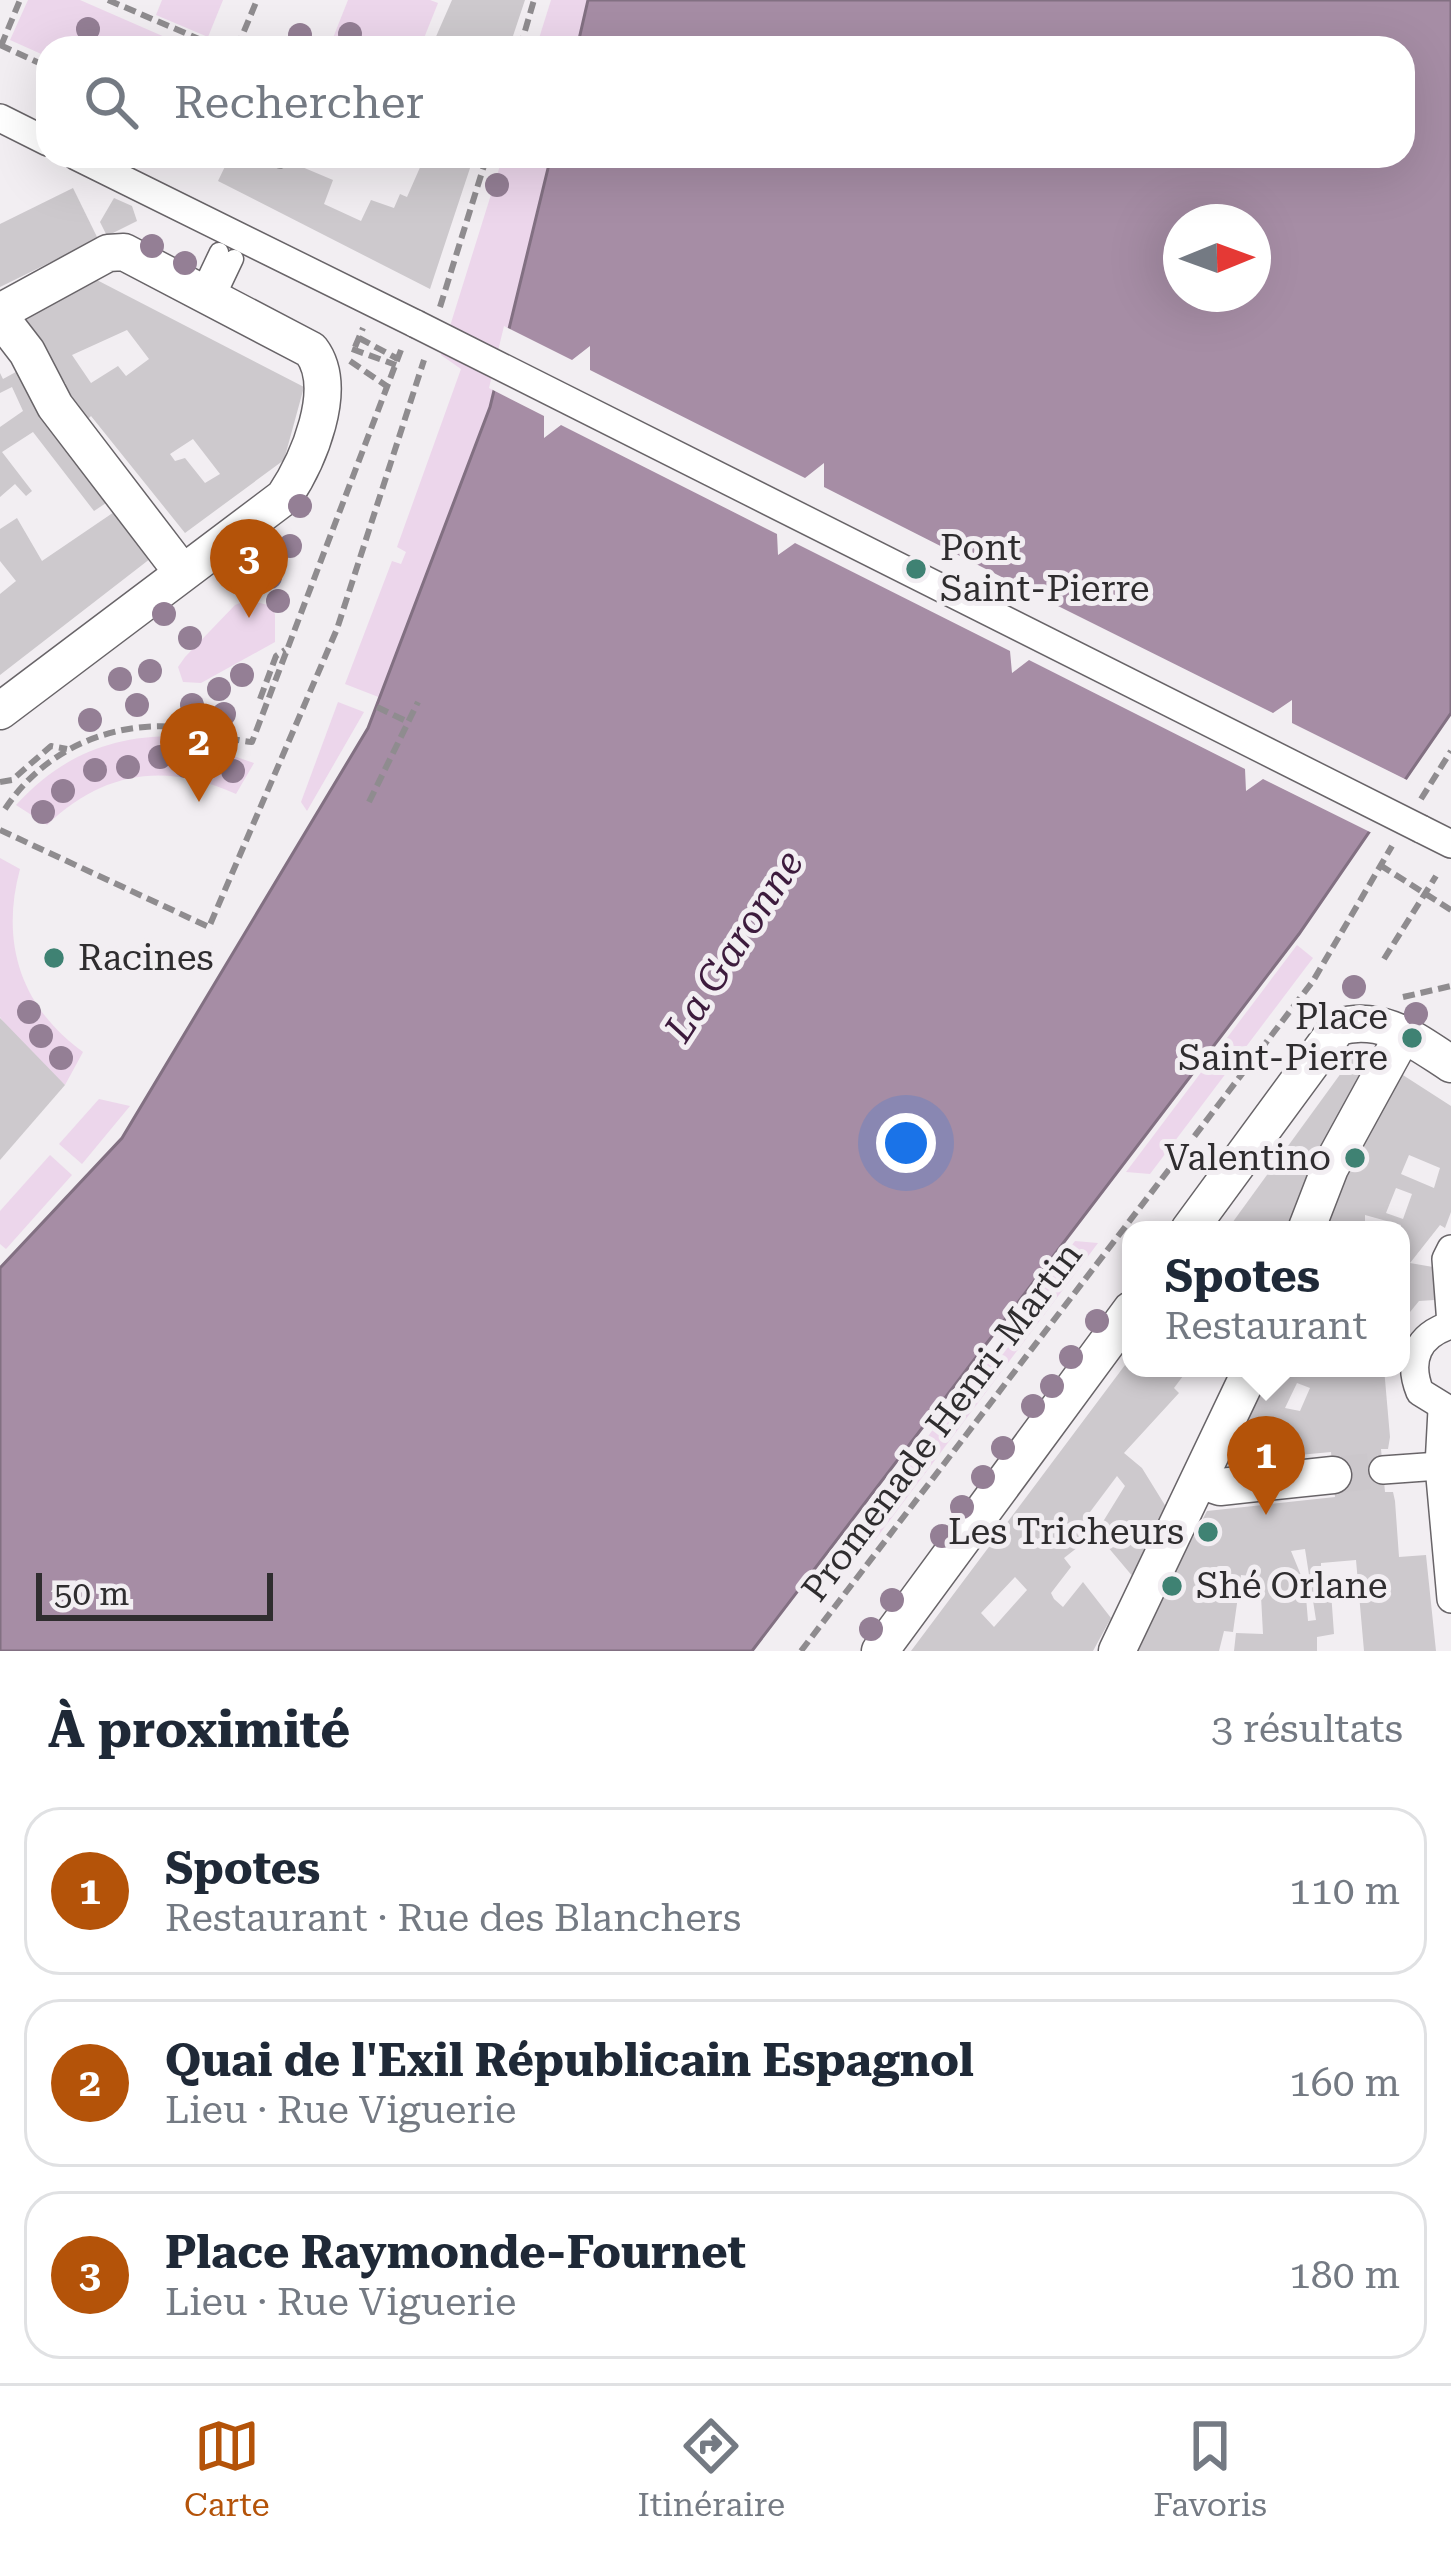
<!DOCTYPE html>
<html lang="fr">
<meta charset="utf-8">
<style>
body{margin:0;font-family:"Roboto Serif",serif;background:#f2f2f3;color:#1f2937}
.compass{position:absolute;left:1163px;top:204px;width:108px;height:108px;border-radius:50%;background:#fff;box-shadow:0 12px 48px #0002;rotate:89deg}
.scale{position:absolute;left:36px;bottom:30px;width:237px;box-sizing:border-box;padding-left:12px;border:6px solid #2f2d2f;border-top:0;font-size:33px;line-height:42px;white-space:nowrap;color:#2f2d2f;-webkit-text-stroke:9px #f2eef2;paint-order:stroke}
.you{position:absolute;left:906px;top:1143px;width:42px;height:42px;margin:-30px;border:9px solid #fff;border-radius:50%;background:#1a73e8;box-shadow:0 0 0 18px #1a73e833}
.badge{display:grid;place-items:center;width:78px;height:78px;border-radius:50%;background:#b45309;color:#fff;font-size:39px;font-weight:700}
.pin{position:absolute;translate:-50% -99px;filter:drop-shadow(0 3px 6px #0008)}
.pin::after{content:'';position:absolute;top:63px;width:42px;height:36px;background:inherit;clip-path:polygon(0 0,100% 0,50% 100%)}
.popup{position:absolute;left:1122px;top:1221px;width:288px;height:156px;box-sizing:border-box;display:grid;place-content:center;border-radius:24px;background:#fff;filter:drop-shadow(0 3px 9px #0005);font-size:39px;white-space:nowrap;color:#747a83}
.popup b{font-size:45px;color:#1f2937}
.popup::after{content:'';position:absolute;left:50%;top:100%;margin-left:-24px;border:24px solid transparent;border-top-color:#fff}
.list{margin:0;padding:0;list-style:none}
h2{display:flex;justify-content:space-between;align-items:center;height:156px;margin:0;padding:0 48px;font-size:51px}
h2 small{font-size:39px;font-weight:400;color:#747a83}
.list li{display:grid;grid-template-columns:78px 1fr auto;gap:36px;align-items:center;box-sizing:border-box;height:168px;margin:0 24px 24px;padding:0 24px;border:3px solid #e0e1e3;border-radius:36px}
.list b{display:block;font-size:45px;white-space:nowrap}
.list p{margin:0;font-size:39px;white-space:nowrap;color:#747a83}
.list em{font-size:39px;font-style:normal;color:#747a83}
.icon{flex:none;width:66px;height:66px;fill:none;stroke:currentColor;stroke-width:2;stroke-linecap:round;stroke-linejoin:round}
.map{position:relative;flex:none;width:1451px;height:1651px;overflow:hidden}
.search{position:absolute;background:#fff;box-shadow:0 12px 48px #0002;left:36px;right:36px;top:36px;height:132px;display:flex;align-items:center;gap:30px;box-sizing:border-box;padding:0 42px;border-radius:36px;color:#747a83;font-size:45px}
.sheet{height:732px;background:#fff}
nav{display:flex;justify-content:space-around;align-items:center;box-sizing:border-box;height:168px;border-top:3px solid #e0e1e3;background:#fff;font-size:33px;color:#747a83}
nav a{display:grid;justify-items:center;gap:6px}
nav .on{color:#b45309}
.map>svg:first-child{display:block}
.green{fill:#ecd6eb}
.water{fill:#a68da5;stroke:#827082;stroke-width:3;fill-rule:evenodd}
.pier{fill:#f2eef2}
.building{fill:#cdc9cd;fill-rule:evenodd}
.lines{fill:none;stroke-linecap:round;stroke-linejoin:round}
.minor-tunnel{stroke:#cbc7cb;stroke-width:36;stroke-dasharray:36 18;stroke-linecap:butt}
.service-casing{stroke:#686468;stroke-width:21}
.pedestrian-casing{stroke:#686468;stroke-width:30}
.minor-casing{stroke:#686468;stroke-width:39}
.path{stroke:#8f8c8f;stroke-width:6;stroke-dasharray:12 6;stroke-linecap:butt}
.service{stroke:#fff;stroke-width:18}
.pedestrian{stroke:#fff;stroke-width:27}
.minor{stroke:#fff;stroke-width:36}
.pedestrian-bridge-casing{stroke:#686468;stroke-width:30;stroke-linecap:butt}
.pedestrian-bridge{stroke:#fff;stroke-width:27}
.tree{fill:#947f95}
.poi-dot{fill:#3f8273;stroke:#f2eef2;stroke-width:4.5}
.labels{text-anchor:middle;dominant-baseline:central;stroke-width:10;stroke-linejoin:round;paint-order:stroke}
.poi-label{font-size:36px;fill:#2f2d2f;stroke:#f2eef2;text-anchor:start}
.street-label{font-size:36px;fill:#2f2d2f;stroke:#f2eef2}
.water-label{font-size:39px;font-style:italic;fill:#3d1b3d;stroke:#f2eef2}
</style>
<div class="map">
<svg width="1451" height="1651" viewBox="0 0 1451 1651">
<rect width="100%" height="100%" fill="#f2eef2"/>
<g class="green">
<path d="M28,0H80L190,48H48V57L10,40Z"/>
<path d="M162,0H223L208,37L156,15Z"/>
<path d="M348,0H430L438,3L420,48H329Z"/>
<path d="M551,0H588L577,48H536Z"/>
<path d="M503,156H551L490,407L381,698L345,684L392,561L401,564L406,552L397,547L461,369L441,355Z"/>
<path d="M248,600L268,605L275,614V642L201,683L183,682L178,667L185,657L235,605Z"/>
<path d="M338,702L364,712L307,811L301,802Z"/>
<path d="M175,736L254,763L236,794C166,762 103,771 47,825L16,805C60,757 109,736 175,736Z"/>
<path d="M0,858L20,869C0,943 21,1007 83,1052L65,1085L17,1042L0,1017Z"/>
<path d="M1297,945L1313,958L1150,1174L1126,1172Z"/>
<path d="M99,1099L130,1106L82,1164L59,1144Z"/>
<path d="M50,1155L72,1175L6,1249L0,1244V1211Z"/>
<path d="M1075,1241L1098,1243L875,1540L852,1537Z"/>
</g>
<path class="water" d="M588,0H1451V713L1299,934L752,1651H0V1268L122,1138L368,728L490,407L551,156H1403V48H577ZM1181,222H1253V294H1181Z"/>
<path class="pier" d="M504,326L572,360L590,346V370L805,478L824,463V487L1039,596L1058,582V606L1273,713L1292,700V723L1411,782L1374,834L1263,779L1246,791L1245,769L1029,660L1012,673L1010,651L795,543L778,555L777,534L561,425L544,438V416L489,388Z"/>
<g class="building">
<path d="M452,0H525L509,48H431Z"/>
<path d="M230,156H276L333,180L324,204L361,221L371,200L394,208L400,194L407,197L425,156H474L430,289L218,181Z"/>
<path d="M73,188L98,239L0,287V224Z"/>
<path d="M114,198L132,206L137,221L107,236L100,222Z"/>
<path d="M93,278L304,387L284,460L185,533L91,416L83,424L58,390L66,384L14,320ZM127,330L149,359L126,376L118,366L91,383L72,355ZM193,439L220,474L205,483L185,458L175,461L170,454Z"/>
<path d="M25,367L112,499L94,511L33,432L2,452L32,491L26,496L15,484L0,497V427L23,411L12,387L0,393V373L3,379Z"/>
<path d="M120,508L155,555L0,675V594L16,581L0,561V529L17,518L42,561Z"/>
<path d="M0,1018L65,1085L0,1160Z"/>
<path d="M1372,1054L1287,1230H1227L1352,1058Z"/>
<path d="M1392,1068L1451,1106V1212L1445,1228L1440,1225L1410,1263L1433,1267L1435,1300L1419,1301L1401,1323V1225L1365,1215V1225L1377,1230H1319ZM1409,1155L1440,1168L1434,1188L1401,1174ZM1396,1188L1412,1194L1403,1219L1386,1213Z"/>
<path d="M1131,1357V1368H1189L1174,1388L1179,1393L1124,1453L1142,1468L1171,1515L1134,1578L1096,1533L1064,1558L1071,1567L1051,1593L1054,1599L1063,1607L1083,1582L1111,1618L1093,1651H911ZM1117,1476L1125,1486L1096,1533L1084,1520ZM1015,1577L1027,1590L994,1627L981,1613Z"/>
<path d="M1264,1368H1384L1390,1437L1388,1449H1381L1385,1492H1393L1395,1501L1399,1557L1426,1555L1436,1651H1364L1356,1560L1321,1563V1576L1330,1578L1334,1634L1317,1637V1651H1234L1236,1633L1263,1634L1260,1577L1241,1575L1233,1632L1224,1631L1219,1651H1132L1207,1511L1335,1497L1331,1452L1225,1462ZM1297,1383L1310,1388L1300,1411L1285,1408ZM1305,1549L1316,1620L1308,1621L1305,1585L1291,1551Z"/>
</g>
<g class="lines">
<path class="minor-tunnel" d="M1333,1475L1383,1470"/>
<g class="service-casing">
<g id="service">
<path d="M280,158L281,156"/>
<path d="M200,292L219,252"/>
<path d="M215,299L234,259"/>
</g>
</g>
<g class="pedestrian-casing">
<g id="pedestrian">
<path d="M0,118L48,142"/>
<path d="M76,156L416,324"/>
<path d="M1421,829L1451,844"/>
<path d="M1451,1249L1446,1259L1451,1324"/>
<path d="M1451,1325C1418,1335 1407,1360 1420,1392L1451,1411"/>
<path d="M1442,1410L1439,1466L1451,1599"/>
<path d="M1383,1470L1439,1466"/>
</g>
</g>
<g class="minor-casing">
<g id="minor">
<path d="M0,312L108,253L124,252L311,350C340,388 308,461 284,497L0,711"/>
<path d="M0,317L27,352L55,406L182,572"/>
<path d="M1189,1230L1338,1027C1383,1014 1415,1041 1451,1064"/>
<path d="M1306,1230L1330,1168L1404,1033"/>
<path d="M1202,1481L1220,1487L1333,1475"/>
<path d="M880,1651L1131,1310"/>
<path d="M1117,1651L1252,1368"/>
</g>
</g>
<g class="path">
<path d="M108,0L220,48"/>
<path d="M0,45L48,67"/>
<path d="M1,46L20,0"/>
<path d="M237,48L257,0"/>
<path d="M520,48L534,0"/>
<path d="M186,156L203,165L219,156"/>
<path d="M440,307L487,156"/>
<path d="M359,338L398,359"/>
<path d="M355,347L363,328"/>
<path d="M352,349L396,365"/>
<path d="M350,361L388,387"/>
<path d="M260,699L276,656L285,650"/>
<path d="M377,707L408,722"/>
<path d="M0,782L12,780L51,746L67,749"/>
<path d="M1421,799L1451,751"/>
<path d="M369,802L418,702"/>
<path d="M5,809C43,751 109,721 178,727C203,729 227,740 252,742L401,350"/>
<path d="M0,830L209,927L337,629L424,360"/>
<path d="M1380,865L1451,910"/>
<path d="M1384,959L1436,876"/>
<path d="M1403,997L1451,986"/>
<path d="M801,1651L1313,981L1392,846"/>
</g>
<use href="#service" class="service"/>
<use href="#pedestrian" class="pedestrian"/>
<use href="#minor" class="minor"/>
<g class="pedestrian-bridge-casing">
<path id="pedestrian-bridge" d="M416,324L1421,829"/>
</g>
<use href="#pedestrian-bridge" class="pedestrian-bridge"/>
</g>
<g class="tree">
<circle cx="88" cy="29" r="12"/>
<circle cx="350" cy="34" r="12"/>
<circle cx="300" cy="35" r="12"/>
<circle cx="497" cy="185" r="12"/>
<circle cx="152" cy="246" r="12"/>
<circle cx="185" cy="263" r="12"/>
<circle cx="300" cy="506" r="12"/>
<circle cx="290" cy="546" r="12"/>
<circle cx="270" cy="577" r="12"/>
<circle cx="245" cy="583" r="12"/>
<circle cx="278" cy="601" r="12"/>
<circle cx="164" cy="614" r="12"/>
<circle cx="190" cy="638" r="12"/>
<circle cx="150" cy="671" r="12"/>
<circle cx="242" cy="675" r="12"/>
<circle cx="120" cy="679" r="12"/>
<circle cx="219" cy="689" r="12"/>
<circle cx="137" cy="705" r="12"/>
<circle cx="192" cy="705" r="12"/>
<circle cx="224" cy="714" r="12"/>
<circle cx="90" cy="720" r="12"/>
<circle cx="160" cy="757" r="12"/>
<circle cx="186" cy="766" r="12"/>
<circle cx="128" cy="767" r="12"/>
<circle cx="95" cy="770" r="12"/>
<circle cx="233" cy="771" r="12"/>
<circle cx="63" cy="791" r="12"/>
<circle cx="43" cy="812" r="12"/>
<circle cx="1354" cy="987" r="12"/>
<circle cx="29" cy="1012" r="12"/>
<circle cx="1416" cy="1014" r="12"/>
<circle cx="41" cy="1036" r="12"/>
<circle cx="61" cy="1058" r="12"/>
<circle cx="1097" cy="1321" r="12"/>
<circle cx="1071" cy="1357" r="12"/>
<circle cx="1052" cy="1386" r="12"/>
<circle cx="1033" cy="1406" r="12"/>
<circle cx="1003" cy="1448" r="12"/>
<circle cx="983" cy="1477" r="12"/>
<circle cx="962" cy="1507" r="12"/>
<circle cx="942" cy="1536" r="12"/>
<circle cx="892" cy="1600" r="12"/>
<circle cx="871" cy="1629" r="12"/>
</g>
<g class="poi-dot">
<circle cx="916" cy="569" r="12"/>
<circle cx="54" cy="958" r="12"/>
<circle cx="1412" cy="1038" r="12"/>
<circle cx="1355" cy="1158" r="12"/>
<circle cx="1208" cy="1532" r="12"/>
<circle cx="1172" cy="1586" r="12"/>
</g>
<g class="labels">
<g class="poi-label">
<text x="940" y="548">Pont<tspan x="940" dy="41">Saint-Pierre</tspan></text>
<text x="78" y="958">Racines</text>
<text x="1388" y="1017" text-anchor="end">Place<tspan x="1388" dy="41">Saint-Pierre</tspan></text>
<text x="1331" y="1158" text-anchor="end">Valentino</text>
<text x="1184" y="1532" text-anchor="end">Les Tricheurs</text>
<text x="1196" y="1586">Shé Orlane</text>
</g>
<g class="street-label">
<text transform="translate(942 1422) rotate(-53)">Promenade Henri-Martin</text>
</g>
<g class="water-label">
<text transform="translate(734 946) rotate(-57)">La Garonne</text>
</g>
</g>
</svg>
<svg class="compass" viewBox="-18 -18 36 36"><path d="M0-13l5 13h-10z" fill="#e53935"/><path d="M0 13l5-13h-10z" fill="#747a83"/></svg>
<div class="scale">50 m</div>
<div class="you"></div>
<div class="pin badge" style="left:1266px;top:1515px">1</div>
<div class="popup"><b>Spotes</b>Restaurant</div>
<div class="pin badge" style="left:199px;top:802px">2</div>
<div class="pin badge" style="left:249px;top:618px">3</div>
<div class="search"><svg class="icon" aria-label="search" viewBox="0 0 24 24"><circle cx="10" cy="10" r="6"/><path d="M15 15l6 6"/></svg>Rechercher</div>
</div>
<section class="sheet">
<h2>À proximité<small>3 résultats</small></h2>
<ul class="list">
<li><span class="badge">1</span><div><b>Spotes</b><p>Restaurant · Rue des Blanchers</p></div><em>110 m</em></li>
<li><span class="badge">2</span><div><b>Quai de l'Exil Républicain Espagnol</b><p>Lieu · Rue Viguerie</p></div><em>160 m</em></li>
<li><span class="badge">3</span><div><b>Place Raymonde-Fournet</b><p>Lieu · Rue Viguerie</p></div><em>180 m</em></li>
</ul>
</section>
<nav>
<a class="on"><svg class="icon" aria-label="map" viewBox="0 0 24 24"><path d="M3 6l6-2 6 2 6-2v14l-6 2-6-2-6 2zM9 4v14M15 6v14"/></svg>Carte</a>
<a><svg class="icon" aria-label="directions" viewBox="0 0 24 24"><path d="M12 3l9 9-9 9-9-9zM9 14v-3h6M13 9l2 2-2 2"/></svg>Itinéraire</a>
<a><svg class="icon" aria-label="saved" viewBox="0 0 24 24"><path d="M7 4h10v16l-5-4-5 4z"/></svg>Favoris</a>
</nav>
